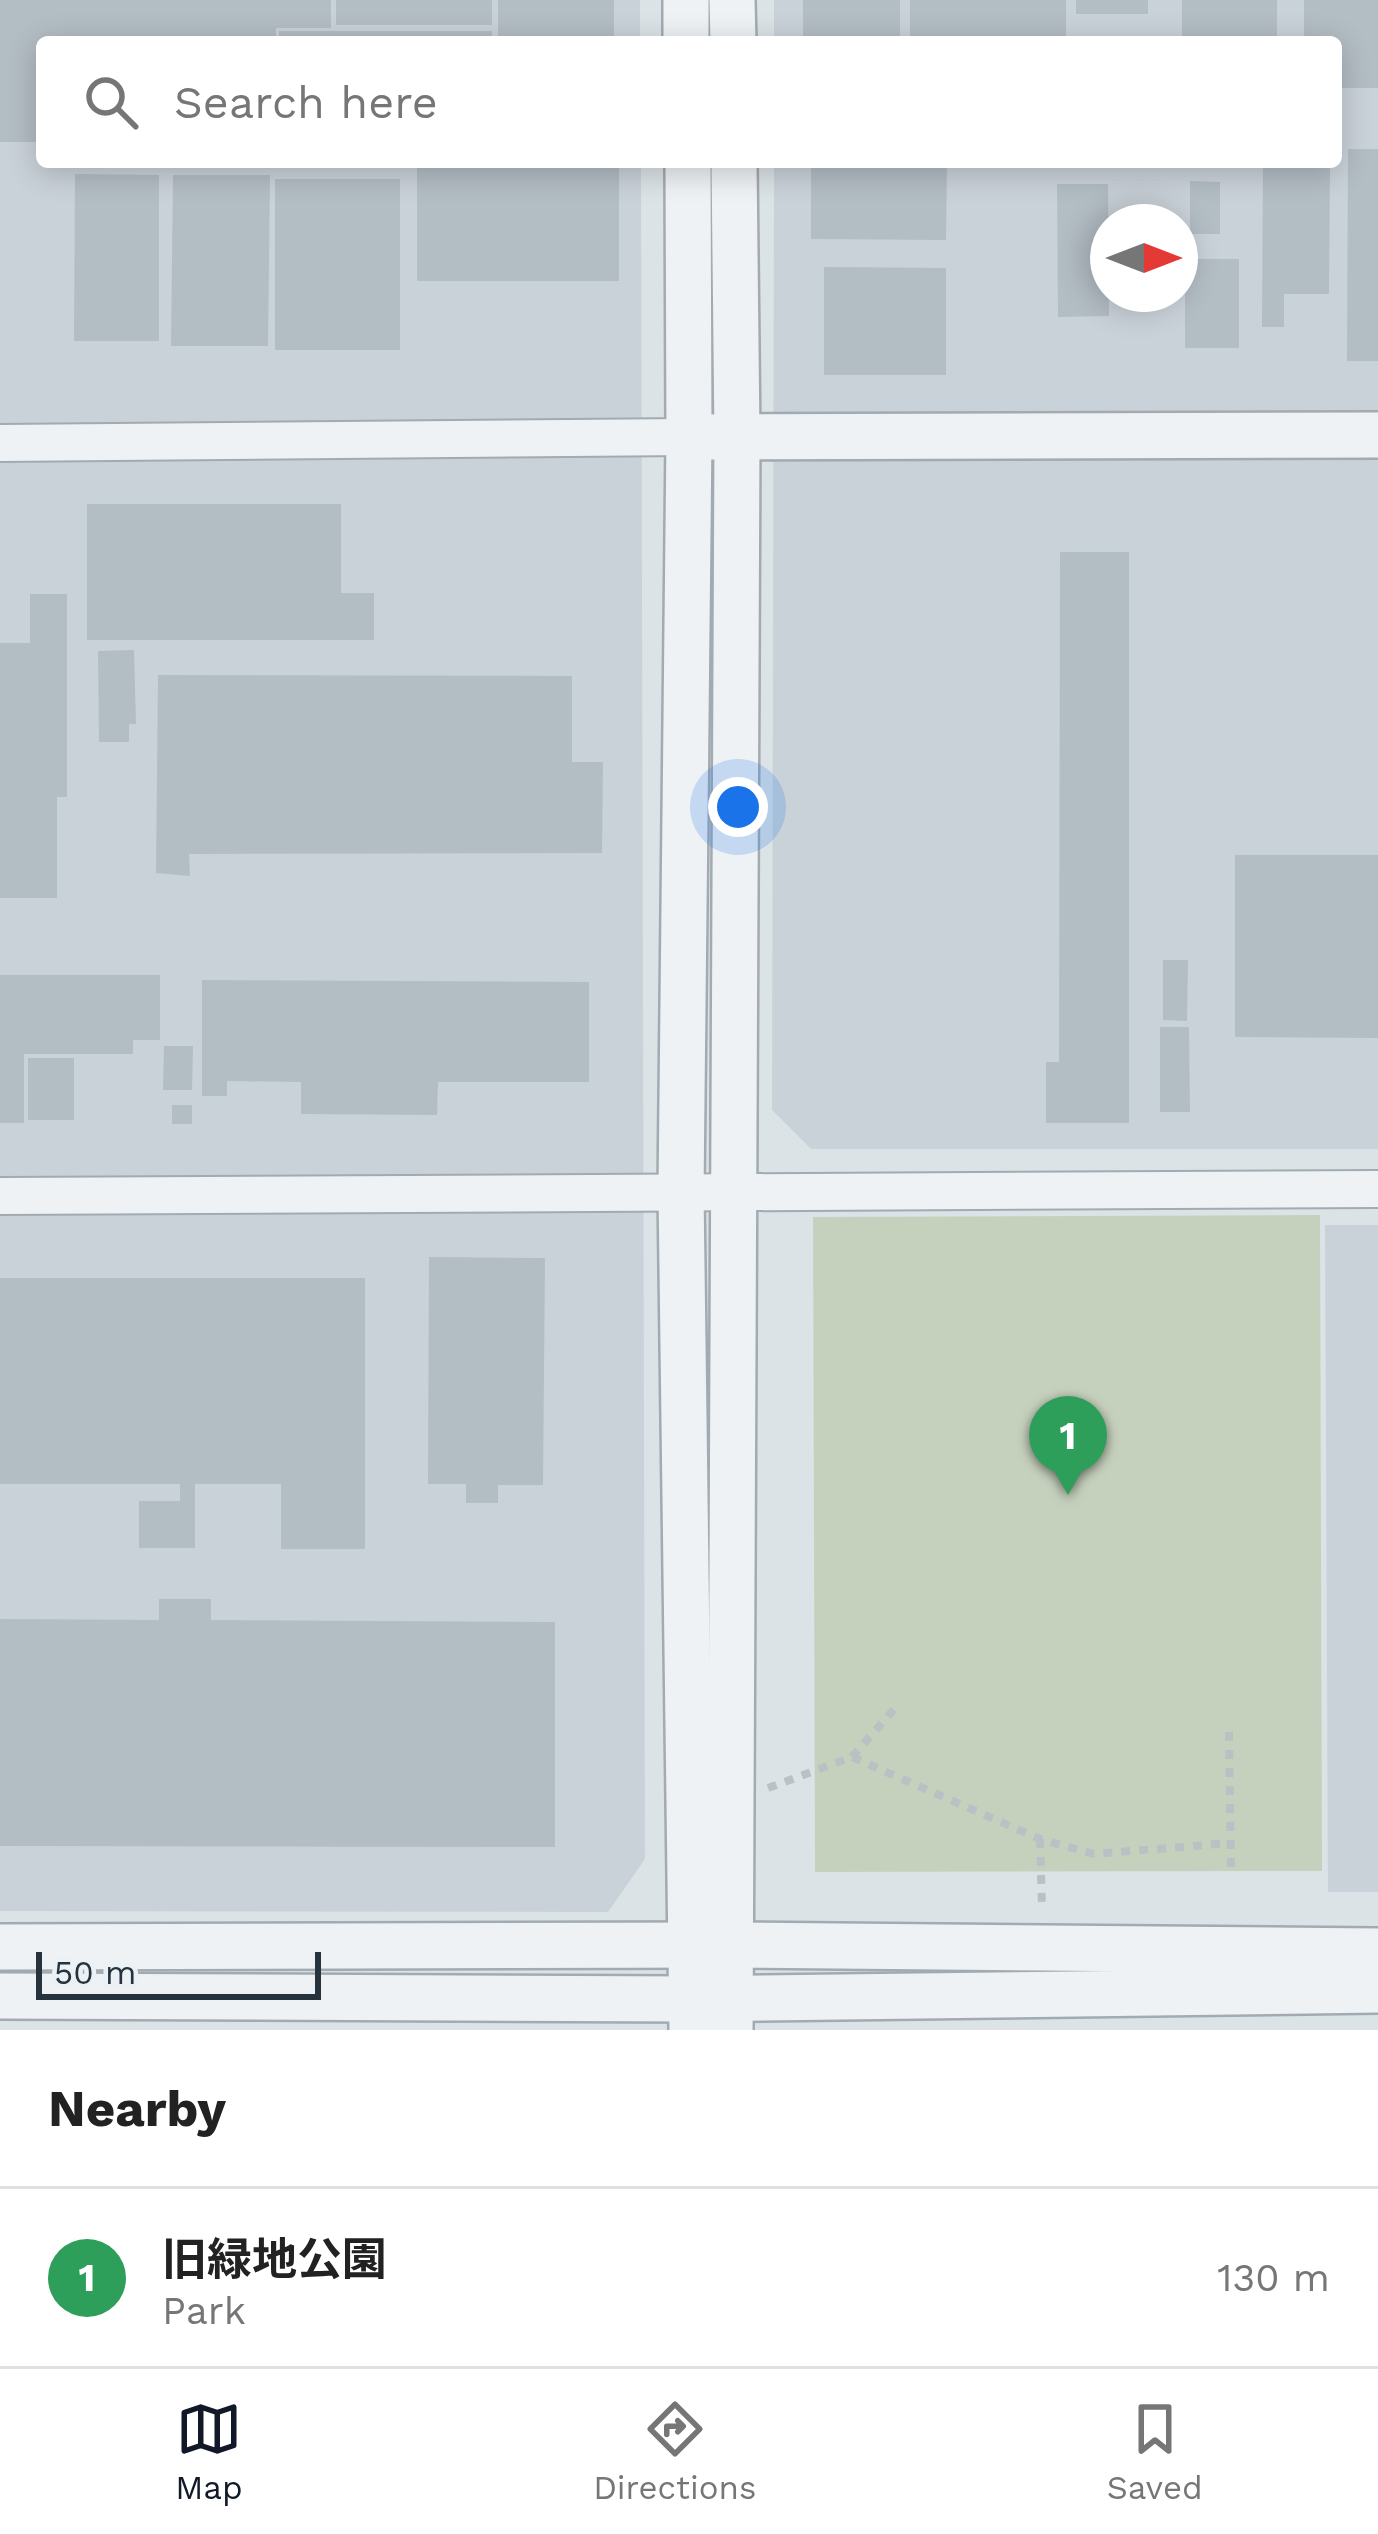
<!DOCTYPE html>
<meta charset="utf-8">
<style>
body{margin:0;font-family:"Work Sans","Noto Sans JP",sans-serif;background:#f6f6f6;color:#222}
.compass{position:absolute;left:1090px;top:204px;width:108px;height:108px;border-radius:50%;background:#fff;box-shadow:0 6px 30px #0003;rotate:90deg}
.scale{position:absolute;left:36px;bottom:30px;width:285px;box-sizing:border-box;padding-left:12px;border:6px solid #26333d;border-top:0;font-size:33px;line-height:42px;white-space:nowrap;color:#26333d;-webkit-text-stroke:9px #ebf1f5;paint-order:stroke}
.you{position:absolute;left:738px;top:807px;width:42px;height:42px;margin:-30px;border:9px solid #fff;border-radius:50%;background:#1a73e8;box-shadow:0 0 0 18px #1a73e833}
.badge{display:grid;place-items:center;width:78px;height:78px;border-radius:50%;background:#111827;color:#fff;font-size:39px;font-weight:700}
.pin{position:absolute;translate:-50% -99px;filter:drop-shadow(0 3px 6px #0008)}
.pin::after{content:'';position:absolute;top:63px;width:42px;height:36px;background:inherit;clip-path:polygon(0 0,100% 0,50% 100%)}
.list{margin:0;padding:0;list-style:none}
h2{display:flex;justify-content:space-between;align-items:center;height:156px;margin:0;padding:0 48px;font-size:51px}
h2 small{font-size:39px;font-weight:400;color:#767676}
.list li{display:grid;grid-template-columns:78px 1fr auto;gap:36px;align-items:center;box-sizing:border-box;height:180px;padding:0 48px;border-top:3px solid #e0e0e0}
.list b{display:block;font-size:45px;white-space:nowrap}
.list p{margin:0;font-size:39px;white-space:nowrap;color:#767676}
.list em{font-size:39px;font-style:normal;color:#767676}
.icon{flex:none;width:66px;height:66px;fill:none;stroke:currentColor;stroke-width:2;stroke-linecap:round;stroke-linejoin:round}
.map{position:relative;flex:none;width:1378px;height:2030px;overflow:hidden}
.search{position:absolute;background:#fff;box-shadow:0 6px 30px #0003;left:36px;right:36px;top:36px;height:132px;display:flex;align-items:center;gap:30px;box-sizing:border-box;padding:0 42px;border-radius:12px;color:#767676;font-size:45px}
.sheet{height:336px;background:#fff}
nav{display:flex;justify-content:space-around;align-items:center;box-sizing:border-box;height:168px;border-top:3px solid #e0e0e0;background:#fff;font-size:33px;color:#767676}
nav a{display:grid;justify-items:center;gap:6px}
nav .on{color:#111827}
.map>svg:first-child{display:block}
.built{fill:#cad2d9;fill-rule:evenodd}
.green{fill:#c6d1bd}
.building{fill:#b3bdc4}
.lines{fill:none;stroke-linecap:round;stroke-linejoin:round}
.minor-casing{stroke:#a2abb1;stroke-width:40}
.tertiary-casing{stroke:#a2abb1;stroke-width:50}
.path{stroke:#bbc0c5;stroke-width:8;stroke-dasharray:9 9;stroke-linecap:butt}
.minor{stroke:#eff2f5;stroke-width:36}
.tertiary{stroke:#eff2f5;stroke-width:45}
</style>
<div class="map">
<svg width="1378" height="2030" viewBox="0 0 1378 2030">
<rect width="100%" height="100%" fill="#dce3e7"/>
<g class="built">
<path d="M0,0H640V42H42V162H641L645,1859L608,1912L0,1911Z"/>
<path d="M774,0H1378V1149H811L772,1110L774,162H1336V42H774ZM1108,222H1180V294H1108Z"/>
<path d="M1325,1225H1378V1892H1328Z"/>
</g>
<path class="green" d="M1320,1215L1322,1871L815,1872L813,1217Z"/>
<g class="building">
<path d="M0,0H331V28H276V42H42V142H0Z"/>
<rect x="336" y="0" width="156" height="25"/>
<rect x="498" y="0" width="116" height="42"/>
<rect x="803" y="0" width="97" height="42"/>
<rect x="910" y="0" width="156" height="42"/>
<rect x="1076" y="0" width="72" height="14"/>
<rect x="1182" y="0" width="95" height="42"/>
<path d="M1304,0H1378V88H1336V42H1304Z"/>
<rect x="279" y="31" width="213" height="11"/>
<path d="M1348,149H1378V361H1347Z"/>
<path d="M811,162H947L946,240L811,239Z"/>
<path d="M1263,162L1330,163L1329,294H1284V327H1262Z"/>
<rect x="417" y="168" width="202" height="113"/>
<path d="M75,174L159,175V341H74Z"/>
<path d="M173,175H270L268,346H171Z"/>
<rect x="275" y="179" width="125" height="171"/>
<path d="M1190,181L1220,182V234H1190Z"/>
<path d="M1057,184H1108L1109,316L1058,317Z"/>
<rect x="1185" y="259" width="54" height="89"/>
<path d="M824,267L946,268V375H824Z"/>
<path d="M87,504H341V593H374V640H87Z"/>
<path d="M1060,552H1129V1123H1046V1062H1059Z"/>
<path d="M30,594H67V797H57V898H0V643H30Z"/>
<path d="M134,650L136,724H129V742H99L98,651Z"/>
<path d="M158,675L572,676V762H603L602,853L189,854L190,876L156,873Z"/>
<path d="M1235,855H1378V1038L1235,1037Z"/>
<path d="M1163,960H1188L1187,1021L1163,1020Z"/>
<path d="M0,975H160V1040H133V1054H24V1123H0Z"/>
<path d="M202,980L589,982V1082H438L437,1115L301,1114V1082L227,1081V1096H202Z"/>
<path d="M1160,1027H1189L1190,1112H1160Z"/>
<path d="M164,1046H193L192,1090H163Z"/>
<rect x="28" y="1058" width="46" height="62"/>
<rect x="172" y="1105" width="20" height="19"/>
<path d="M429,1257L545,1258L543,1485H498V1503H466V1484H428Z"/>
<path d="M0,1278H365V1549H281V1484H195V1548H139V1501H180V1484H0Z"/>
<path d="M159,1599H211V1620L555,1622V1847L0,1846V1619L159,1620Z"/>
</g>
<g class="lines">
<g class="minor-casing">
<g id="minor">
<path d="M0,443L689,437"/>
<path d="M0,1196L1378,1189"/>
</g>
</g>
<g class="tertiary-casing">
<g id="tertiary">
<path d="M686,0V42"/>
<path d="M732,0L733,42"/>
<path d="M688,162L689,437L681,1192L692,2030"/>
<path d="M709,437L1378,435"/>
<path d="M0,1947L730,1945L1378,1951"/>
<path d="M0,1996L691,1999L1378,1990"/>
<path d="M730,2030L737,437L734,162"/>
</g>
</g>
<g class="path">
<path d="M1229,1732L1231,1871"/>
<path d="M852,1757L897,1706"/>
<path d="M768,1788L852,1757L1040,1839L1094,1854L1230,1843"/>
<path d="M1040,1839L1042,1909"/>
</g>
<use href="#minor" class="minor"/>
<use href="#tertiary" class="tertiary"/>
</g>
</svg>
<svg class="compass" viewBox="-18 -18 36 36"><path d="M0-13l5 13h-10z" fill="#e53935"/><path d="M0 13l5-13h-10z" fill="#767676"/></svg>
<div class="scale">50 m</div>
<div class="you"></div>
<div class="pin badge" style="left:1068px;top:1495px;background:#2e9e5b">1</div>
<div class="search"><svg class="icon" aria-label="search" viewBox="0 0 24 24"><circle cx="10" cy="10" r="6"/><path d="M15 15l6 6"/></svg>Search here</div>
</div>
<section class="sheet">
<h2>Nearby<small></small></h2>
<ul class="list">
<li><span class="badge" style="background:#2e9e5b">1</span><div><b>旧緑地公園</b><p>Park</p></div><em>130 m</em></li>
</ul>
</section>
<nav>
<a class="on"><svg class="icon" aria-label="map" viewBox="0 0 24 24"><path d="M3 6l6-2 6 2 6-2v14l-6 2-6-2-6 2zM9 4v14M15 6v14"/></svg>Map</a>
<a><svg class="icon" aria-label="directions" viewBox="0 0 24 24"><path d="M12 3l9 9-9 9-9-9zM9 14v-3h6M13 9l2 2-2 2"/></svg>Directions</a>
<a><svg class="icon" aria-label="saved" viewBox="0 0 24 24"><path d="M7 4h10v16l-5-4-5 4z"/></svg>Saved</a>
</nav>
